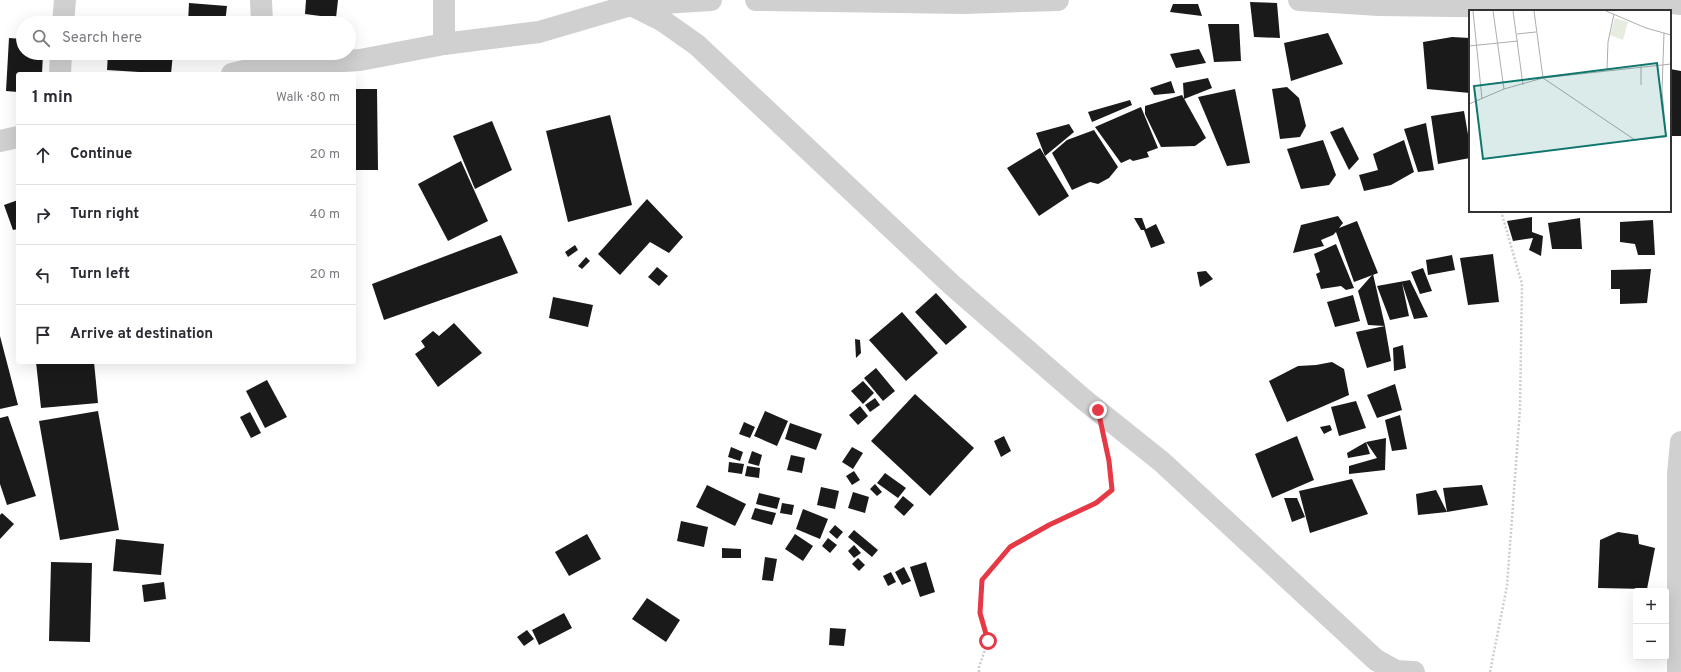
<!DOCTYPE html>
<meta charset="utf-8">
<style>
body{margin:0;font-family:Overpass,sans-serif;background:#f2f2f3;color:#2b2b33}
.controls{position:absolute;right:12px;bottom:12px;display:grid;overflow:hidden;border-radius:4px;box-shadow:0 4px 16px #0002}
.controls button{width:36px;height:36px;display:grid;place-items:center;padding:0;border:0;border-bottom:1px solid #e1e1e2;background:#fff;color:#2b2b33;font:20px sans-serif}
.stop{position:absolute;width:12px;height:12px;margin:-9px;border:3px solid #e63946;border-radius:50%;background:#fff}
.stop.end{background:#e63946;border-color:#fff;box-shadow:0 1px 4px #0008}
.list{margin:0;padding:0;list-style:none}
h2{display:flex;justify-content:space-between;align-items:center;height:52px;margin:0;padding:0 16px;font-size:17px}
h2 small{font-size:13px;font-weight:400;color:#7c7c81}
.list li{display:grid;grid-template-columns:26px 1fr auto;gap:12px;align-items:center;box-sizing:border-box;height:60px;padding:0 16px;border-top:1px solid #e1e1e2}
.list b{display:block;font-size:15px;white-space:nowrap}
.list em{font-size:13px;font-style:normal;color:#7c7c81}
.icon{flex:none;width:22px;height:22px;fill:none;stroke:currentColor;stroke-width:2;stroke-linecap:round;stroke-linejoin:round}
.map{position:relative;flex:none;width:1681px;height:672px;overflow:hidden}
.search{position:absolute;background:#fff;box-shadow:0 4px 16px #0002;left:16px;top:16px;width:340px;height:44px;display:flex;align-items:center;gap:10px;box-sizing:border-box;padding:0 14px;border-radius:22px;color:#7c7c81;font-size:15px}
.panel{position:absolute;background:#fff;box-shadow:0 4px 16px #0002;left:16px;top:72px;width:340px;height:292px;border-radius:4px}
.map>svg:first-child{display:block}
.building{fill:#1a1a1a}
.lines{fill:none;stroke-linecap:round;stroke-linejoin:round}
.path{stroke:#cdcdcd;stroke-width:2.5;stroke-dasharray:2 2;stroke-linecap:butt}
.street{stroke:#d0d0d0;stroke-width:22}
.route{stroke:#e63946;stroke-width:5}
.inset-road{fill:none;stroke:#adadad;stroke-width:1}
.view{fill:#0f766e;fill-opacity:0.15;stroke:#0f766e;stroke-width:2}
.inset-edge{fill:none;stroke:#333;stroke-width:2}
</style>
<div class="map">
<svg width="1681" height="672" viewBox="0 0 1681 672">
<rect width="100%" height="100%" fill="#fff"/>
<g class="building">
<path d="M306,0H338L336,18L305,14Z"/>
<path d="M1250,2L1277,3L1280,38L1254,37Z"/>
<path d="M189,3L227,6L225,23H188Z"/>
<path d="M1173,4H1198L1202,16L1170,12Z"/>
<path d="M1208,24H1239L1241,61L1214,62Z"/>
<path d="M1328,33L1343,64L1291,81L1284,43Z"/>
<path d="M1452,37L1470,38V93L1427,89L1423,42Z"/>
<path d="M9,38L23,39V53H43L42,74H18V92L6,91Z"/>
<path d="M1199,49L1206,63L1176,68L1170,54Z"/>
<path d="M108,53H173L171,74L107,70Z"/>
<path d="M222,53H234V55Z"/>
<path d="M1670,69L1681,71V136H1670Z"/>
<path d="M1208,78L1212,88L1184,99L1183,83Z"/>
<path d="M1171,81L1175,93L1154,95L1150,88Z"/>
<path d="M1287,87L1299,98L1306,126L1300,137L1280,139L1272,89Z"/>
<path d="M354,89H377L378,170H354Z"/>
<path d="M1235,89L1250,163L1227,166L1198,97Z"/>
<path d="M1182,95L1206,138L1195,146L1161,147L1145,114V106Z"/>
<path d="M1130,100L1132,105L1092,122L1088,112Z"/>
<path d="M1141,107L1158,148L1147,152L1149,157L1133,161L1130,159L1121,163L1095,127Z"/>
<path d="M1464,111L1470,146V158L1438,164L1431,116Z"/>
<path d="M610,115L632,205L568,222L546,131Z"/>
<path d="M492,121L512,170L475,189L453,136Z"/>
<path d="M1426,123L1434,170L1418,172L1404,129Z"/>
<path d="M1069,124L1074,132L1045,156L1036,133Z"/>
<path d="M1343,127L1359,159L1349,170L1330,132Z"/>
<path d="M1094,130L1118,167L1109,178L1098,184L1090,182L1072,190L1052,153L1067,140Z"/>
<path d="M1323,140L1336,175L1329,185L1301,189L1287,149Z"/>
<path d="M1404,140L1414,172L1391,185L1364,191L1359,175L1378,170L1373,154Z"/>
<path d="M1040,148L1069,196L1039,216L1007,168Z"/>
<path d="M461,161L488,221L448,241L418,184Z"/>
<path d="M647,199L683,237L669,253L650,242L620,275L598,254Z"/>
<path d="M18,200V229L13,230L4,205Z"/>
<path d="M1338,216L1343,223L1339,228L1357,221L1378,273L1354,282L1336,232L1333,235L1321,240L1324,246L1293,253L1301,225Z"/>
<path d="M1532,217V232L1543,236L1541,256L1529,250L1533,238L1513,241L1507,221Z"/>
<path d="M1134,218H1142L1146,229L1156,224L1165,243L1151,248L1144,230H1141Z"/>
<path d="M1580,218L1582,249H1552L1548,223Z"/>
<path d="M1653,220L1655,255H1638L1635,244L1620,242V222Z"/>
<path d="M501,235L518,273L384,320L372,284Z"/>
<path d="M1336,244L1354,288L1346,290L1341,286L1321,289L1316,274L1320,272L1314,254Z"/>
<path d="M575,245L578,250L568,257L565,252Z"/>
<path d="M1493,254L1499,302L1468,305L1460,258Z"/>
<path d="M1452,255L1455,270L1428,275L1426,260Z"/>
<path d="M586,257L590,261L582,269L578,266Z"/>
<path d="M657,267L668,276L659,286L648,277Z"/>
<path d="M1423,268L1432,291L1420,294L1411,272Z"/>
<path d="M1651,269L1647,303L1620,304V289H1611V270Z"/>
<path d="M1206,271L1213,279L1200,287L1197,272Z"/>
<path d="M1373,274L1385,326L1368,325L1358,291Z"/>
<path d="M1410,280L1428,317L1414,319L1402,283L1409,316L1390,320L1377,286Z"/>
<path d="M936,293L967,327L946,345L915,312Z"/>
<path d="M1353,295L1360,321L1335,327L1327,302Z"/>
<path d="M553,297L593,305L588,327L549,318Z"/>
<path d="M902,312L938,353L906,381L869,340Z"/>
<path d="M454,323L482,353L438,387L415,354L425,347L421,341L433,331L439,336Z"/>
<path d="M1385,326L1391,361L1367,368L1356,332Z"/>
<path d="M0,336L18,405L0,409Z"/>
<path d="M855,339L860,340L861,353L856,358Z"/>
<path d="M1403,345L1406,368L1394,371L1393,348Z"/>
<path d="M36,362H94L98,403L41,408Z"/>
<path d="M1332,362L1344,369L1349,395L1287,422L1269,381L1298,366L1316,365Z"/>
<path d="M876,368L895,391L883,401L864,378Z"/>
<path d="M267,380L287,417L265,428L246,391Z"/>
<path d="M863,381L874,393L863,404L851,391Z"/>
<path d="M1395,384L1402,410L1377,418L1367,395Z"/>
<path d="M915,394L974,448L930,496L871,441Z"/>
<path d="M875,398L880,405L870,412L865,405Z"/>
<path d="M1356,401L1366,428L1339,436L1331,407Z"/>
<path d="M860,406L868,416L858,425L849,415Z"/>
<path d="M98,411L119,530L60,540L39,421Z"/>
<path d="M765,411L788,421L777,446L754,436Z"/>
<path d="M250,412L261,433L251,438L240,417Z"/>
<path d="M1400,415L1407,449L1392,451L1385,420Z"/>
<path d="M8,416L36,496L7,505L0,484V418Z"/>
<path d="M744,422L755,427L750,438L739,434Z"/>
<path d="M790,423L822,434L816,450L785,439Z"/>
<path d="M1330,425L1332,430L1324,434L1320,427Z"/>
<path d="M1004,436L1011,451L1001,457L994,441Z"/>
<path d="M1297,436L1314,480L1272,498L1255,454Z"/>
<path d="M1386,438L1385,470L1349,474V466L1377,458L1366,442Z"/>
<path d="M1366,442L1370,454L1348,458L1347,453Z"/>
<path d="M731,447L743,452L740,461L728,457Z"/>
<path d="M852,447L863,453L853,469L842,462Z"/>
<path d="M752,451L762,455L759,466L748,463Z"/>
<path d="M791,455L805,458L802,473L787,470Z"/>
<path d="M729,462L744,464L742,474L728,472Z"/>
<path d="M747,466L760,468L759,478L745,476Z"/>
<path d="M854,471L860,480L852,485L846,476Z"/>
<path d="M885,473L906,488L898,498L877,483Z"/>
<path d="M1352,479L1368,514L1310,533L1299,491Z"/>
<path d="M875,484L882,492L877,496L870,489Z"/>
<path d="M707,485L746,504L735,526L696,507Z"/>
<path d="M1482,485L1488,505L1447,512L1443,488Z"/>
<path d="M821,487L839,491L835,509L817,505Z"/>
<path d="M1436,490L1447,512L1418,515L1416,494Z"/>
<path d="M853,492L869,497L865,513L848,508Z"/>
<path d="M759,493L780,498L777,509L756,504Z"/>
<path d="M903,496L914,505L904,516L894,507Z"/>
<path d="M1284,498H1297L1305,517L1292,522Z"/>
<path d="M782,503L794,505L792,515L780,513Z"/>
<path d="M755,508L776,513L772,525L751,519Z"/>
<path d="M803,509L828,519L820,539L796,529Z"/>
<path d="M2,513L14,524L0,539V515Z"/>
<path d="M681,521L708,527L704,547L677,541Z"/>
<path d="M835,525L843,532L837,539L829,532Z"/>
<path d="M854,530L878,550L872,557L848,537Z"/>
<path d="M1618,532L1638,535L1639,544L1655,548L1647,589L1598,588L1600,540Z"/>
<path d="M587,534L601,559L569,576L555,552Z"/>
<path d="M795,534L813,546L803,561L785,549Z"/>
<path d="M828,538L837,545L830,553L822,546Z"/>
<path d="M116,539L164,544L161,575L113,571Z"/>
<path d="M854,545L861,553L854,558L848,551Z"/>
<path d="M722,548L741,549V558H722Z"/>
<path d="M765,557L777,559L773,581L762,580Z"/>
<path d="M858,558L865,565L859,571L852,564Z"/>
<path d="M51,562L92,563L90,642L49,641Z"/>
<path d="M926,562L935,592L920,597L910,567Z"/>
<path d="M904,567L911,581L902,585L895,572Z"/>
<path d="M891,572L896,582L888,586L883,576Z"/>
<path d="M164,582L166,599L144,602L142,585Z"/>
<path d="M647,598L680,620L666,642L632,619Z"/>
<path d="M564,613L572,628L539,645L532,630Z"/>
<path d="M830,628L846,629L844,646L829,645Z"/>
<path d="M527,630L534,639L524,646L517,637Z"/>
</g>
<g class="lines">
<g class="path">
<path d="M979,672V667L988,641L980,613L982,580L1009,547L1049,525L1096,503L1112,490L1106,448"/>
<path d="M1490,672L1507,586L1520,409L1522,284L1501,211"/>
</g>
<g class="street">
<path d="M261,0L262,23"/>
<path d="M630,0L631,5L663,21L697,45L952,285L1082,398L1162,462L1376,660L1396,671L1414,672"/>
<path d="M756,0L963,3L1058,0"/>
<path d="M1299,0L1379,5L1533,7L1647,0L1681,4"/>
<path d="M63,23L65,0"/>
<path d="M444,44V0"/>
<path d="M60,74L61,53"/>
<path d="M232,74L264,66L360,60L444,44L539,32L631,5L711,0"/>
<path d="M0,141L18,137"/>
<path d="M1678,672V474L1681,442"/>
</g>
</g>
<g class="lines">
<path class="route" d="M988,641L980,613L982,580L1010,547L1049,525L1096,503L1112,490L1109,461L1098,410"/>
</g>
<g transform="translate(1469 10)">
<rect width="202" height="202" fill="#fff"/>
<path d="M146,8L159,12L154,30L141,25Z" fill="#e6ecdf"/>
<path class="inset-road" d="M4,1L13,89M24,1L35,79M44,1L54,75M65,1L74,68L166,130L197,127L193,80L195,23M137,1L177,18L202,25M48,24L67,22M0,36L49,31M172,56V75M138,59L139,32L145,4M0,94L35,79L74,68L202,54"/>
<path class="view" d="M188,53L197,126L14,149L5,76Z"/>
<rect width="202" height="202" class="inset-edge"/>
</g>
</svg>
<div class="controls">
<button>+</button>
<button>−</button>
</div>
<div class="stop" style="left:988px;top:641px"></div>
<div class="stop end" style="left:1098px;top:410px"></div>
<div class="search"><svg class="icon" aria-label="search" viewBox="0 0 24 24"><circle cx="10" cy="10" r="6"/><path d="M15 15l6 6"/></svg>Search here</div>
<section class="panel">
<h2>1 min<small>Walk · 80 m</small></h2>
<ul class="list">
<li><svg class="icon" aria-label="ahead" viewBox="0 0 24 24"><path d="M12 20V5M6 11l6-6 6 6"/></svg><div><b>Continue</b></div><em>20 m</em></li>
<li><svg class="icon" aria-label="right" viewBox="0 0 24 24"><path d="M7 20v-9h11M14 6l5 5-5 5"/></svg><div><b>Turn right</b></div><em>40 m</em></li>
<li><svg class="icon" aria-label="left" viewBox="0 0 24 24"><path d="M17 20v-9H6M10 6l-5 5 5 5"/></svg><div><b>Turn left</b></div><em>20 m</em></li>
<li><svg class="icon" aria-label="arrive" viewBox="0 0 24 24"><path d="M6 21V4h12l-3 4 3 4H6"/></svg><div><b>Arrive at destination</b></div></li>
</ul>
</section>
</div>
